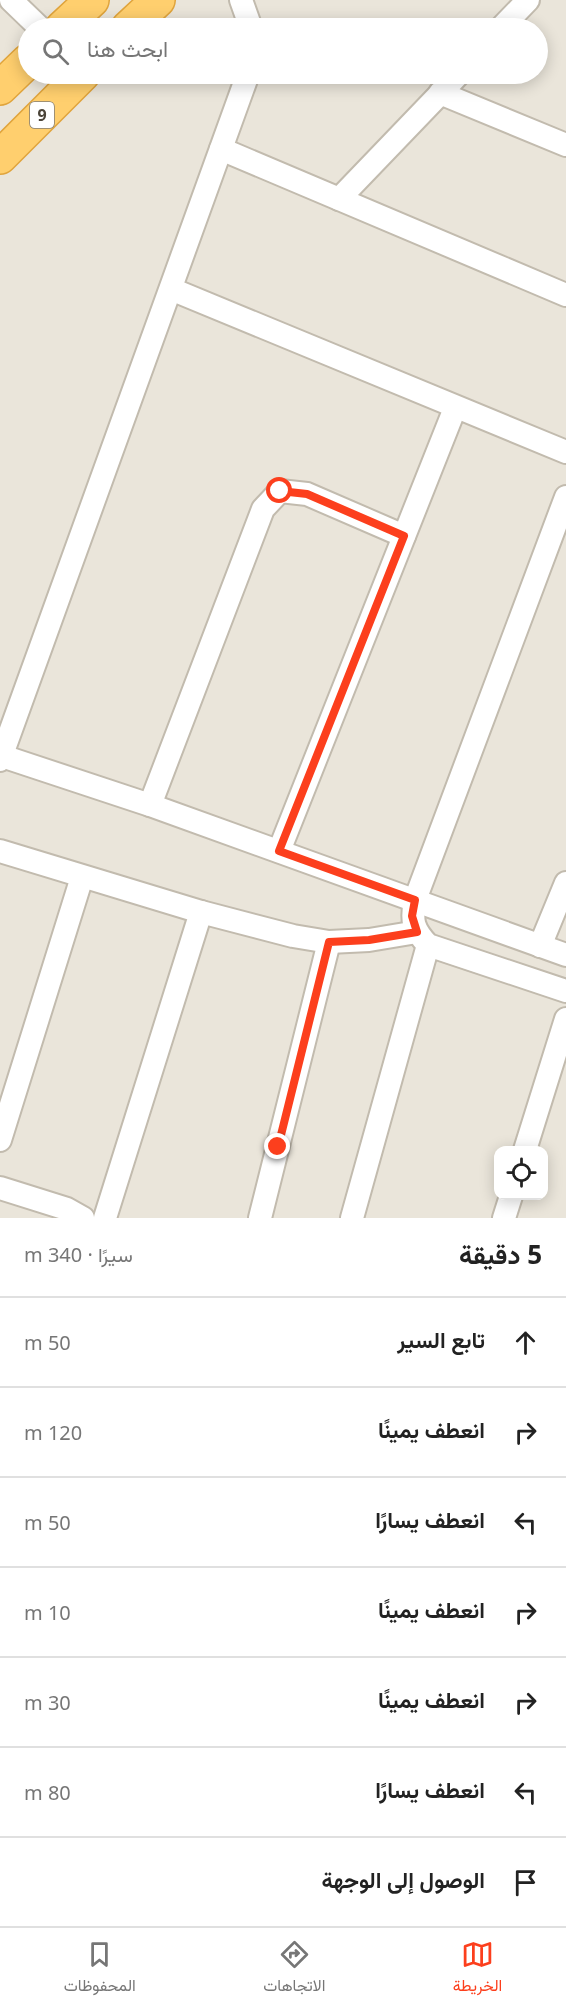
<!DOCTYPE html>
<html lang="ar">
<meta charset="utf-8">
<style>
body{margin:0;font-family:"Noto Sans",Vazirmatn,sans-serif;background:#f2f2f2;color:#222;direction:rtl}
.controls{position:absolute;right:18px;bottom:18px;display:grid;overflow:hidden;border-radius:12px;box-shadow:0 3px 15px #0003}
.controls button{width:54px;height:54px;display:grid;place-items:center;padding:0;border:0;border-bottom:2px solid #e0e0e0;background:#fff;color:#222;font:30px sans-serif}
.stop{position:absolute;width:18px;height:18px;margin:-14px;border:4px solid #fc3f1d;border-radius:50%;background:#fff}
.stop.end{background:#fc3f1d;border-color:#fff;box-shadow:0 2px 6px #0008}
.list{margin:0;padding:0;list-style:none}
h2{display:flex;justify-content:space-between;align-items:center;height:78px;margin:0;padding:0 24px;font-size:26px}
h2 small{font-size:20px;font-weight:400;color:#767676}
.list li{display:grid;grid-template-columns:39px 1fr auto;gap:18px;align-items:center;box-sizing:border-box;height:90px;padding:0 24px;border-top:2px solid #e0e0e0}
.list b{display:block;font-size:22px;white-space:nowrap}
.list em{font-size:20px;font-style:normal;color:#767676}
.icon{flex:none;width:33px;height:33px;fill:none;stroke:currentColor;stroke-width:2;stroke-linecap:round;stroke-linejoin:round}
.map{position:relative;flex:none;width:566px;height:1218px;overflow:hidden;direction:ltr}
.search{position:absolute;background:#fff;box-shadow:0 3px 15px #0003;left:18px;right:18px;top:18px;height:66px;display:flex;align-items:center;gap:15px;box-sizing:border-box;padding:0 21px;border-radius:33px;color:#767676;font-size:22px}
.sheet{height:708px;background:#fff}
nav{display:flex;justify-content:space-around;align-items:center;box-sizing:border-box;height:84px;border-top:2px solid #e0e0e0;background:#fff;font-size:16px;color:#767676}
nav a{display:grid;justify-items:center;gap:3px}
nav .on{color:#fc3f1d}
.map>svg:first-child{display:block}
.residential{fill:#eae5da;fill-rule:evenodd}
.lines{fill:none;stroke-linecap:round;stroke-linejoin:round}
.street-casing{stroke:#c2bbae;stroke-width:26}
.highway-casing{stroke:#e0a43c;stroke-width:36}
.street{stroke:#fff;stroke-width:22}
.highway{stroke:#ffcf6e;stroke-width:33}
.route{stroke:#fc3f1d;stroke-width:8}
.labels{text-anchor:middle;dominant-baseline:central;stroke-width:5;stroke-linejoin:round;paint-order:stroke}
.shield{fill:#fff;stroke:#817c74;stroke-width:1.5}
.shield-label{font-size:16px;font-weight:bold;fill:#4b4439}
</style>
<div class="map">
<svg width="566" height="1218" viewBox="0 0 566 1218">
<rect width="100%" height="100%" fill="#f6f3ec"/>
<path class="residential" d="M0,0H566V1218H0ZM28,28H538V74H28ZM498,1150H544V1196H498Z"/>
<g class="lines">
<g class="street-casing">
<g id="street">
<path d="M11,0L40,28"/>
<path d="M241,0L251,28"/>
<path d="M501,28L528,0"/>
<path d="M440,93L566,145"/>
<path d="M221,149L566,295"/>
<path d="M339,199L459,74"/>
<path d="M171,289L566,452"/>
<path d="M566,497L415,900C411,921 413,929 428,945L566,991"/>
<path d="M2,756L150,805L566,955"/>
<path d="M0,760L248,74"/>
<path d="M150,805L263,509L280,491L307,494L404,536"/>
<path d="M0,851L201,912L293,936L329,942L369,940L417,932"/>
<path d="M279,851L455,408"/>
<path d="M540,946L566,883"/>
<path d="M0,1140L82,877"/>
<path d="M525,1150L566,1019"/>
<path d="M0,1188L67,1209L83,1218"/>
<path d="M105,1218L201,912"/>
<path d="M260,1218L329,942"/>
<path d="M352,1218L428,945"/>
<path d="M504,1218L511,1196"/>
</g>
</g>
<g class="highway-casing">
<g id="highway">
<path d="M62,28L92,0"/>
<path d="M128,28L158,0"/>
<path d="M0,88L28,61"/>
<path d="M0,157L83,74"/>
</g>
</g>
<use href="#street" class="street"/>
<use href="#highway" class="highway"/>
</g>
<g class="lines">
<path class="route" d="M278,1147L329,942L369,940L417,932L412,916L415,900L279,851L404,536L307,494L280,491"/>
</g>
<g class="labels">
<rect class="shield" x="30" y="102" width="24" height="26" rx="4.5"/>
<g class="shield-label">
<text x="42" y="115">9</text>
</g>
</g>
</svg>
<div class="controls">
<button><svg class="icon" aria-label="locate" viewBox="0 0 24 24"><circle cx="12" cy="12" r="6"/><path d="M12 2v4M12 18v4M2 12h4M18 12h4"/></svg></button>
</div>
<div class="stop" style="left:280px;top:491px"></div>
<div class="stop end" style="left:278px;top:1147px"></div>
<div class="search"><svg class="icon" aria-label="search" viewBox="0 0 24 24"><circle cx="10" cy="10" r="6"/><path d="M15 15l6 6"/></svg>ابحث هنا</div>
</div>
<section class="sheet">
<h2>5 دقيقة<small>سيرًا · 340 m</small></h2>
<ul class="list">
<li><svg class="icon" aria-label="ahead" viewBox="0 0 24 24"><path d="M12 20V5M6 11l6-6 6 6"/></svg><div><b>تابع السير</b></div><em>50 m</em></li>
<li><svg class="icon" aria-label="right" viewBox="0 0 24 24"><path d="M7 20v-9h11M14 6l5 5-5 5"/></svg><div><b>انعطف يمينًا</b></div><em>120 m</em></li>
<li><svg class="icon" aria-label="left" viewBox="0 0 24 24"><path d="M17 20v-9H6M10 6l-5 5 5 5"/></svg><div><b>انعطف يسارًا</b></div><em>50 m</em></li>
<li><svg class="icon" aria-label="right" viewBox="0 0 24 24"><path d="M7 20v-9h11M14 6l5 5-5 5"/></svg><div><b>انعطف يمينًا</b></div><em>10 m</em></li>
<li><svg class="icon" aria-label="right" viewBox="0 0 24 24"><path d="M7 20v-9h11M14 6l5 5-5 5"/></svg><div><b>انعطف يمينًا</b></div><em>30 m</em></li>
<li><svg class="icon" aria-label="left" viewBox="0 0 24 24"><path d="M17 20v-9H6M10 6l-5 5 5 5"/></svg><div><b>انعطف يسارًا</b></div><em>80 m</em></li>
<li><svg class="icon" aria-label="arrive" viewBox="0 0 24 24"><path d="M6 21V4h12l-3 4 3 4H6"/></svg><div><b>الوصول إلى الوجهة</b></div></li>
</ul>
</section>
<nav>
<a class="on"><svg class="icon" aria-label="map" viewBox="0 0 24 24"><path d="M3 6l6-2 6 2 6-2v14l-6 2-6-2-6 2zM9 4v14M15 6v14"/></svg>الخريطة</a>
<a><svg class="icon" aria-label="directions" viewBox="0 0 24 24"><path d="M12 3l9 9-9 9-9-9zM9 14v-3h6M13 9l2 2-2 2"/></svg>الاتجاهات</a>
<a><svg class="icon" aria-label="saved" viewBox="0 0 24 24"><path d="M7 4h10v16l-5-4-5 4z"/></svg>المحفوظات</a>
</nav>
